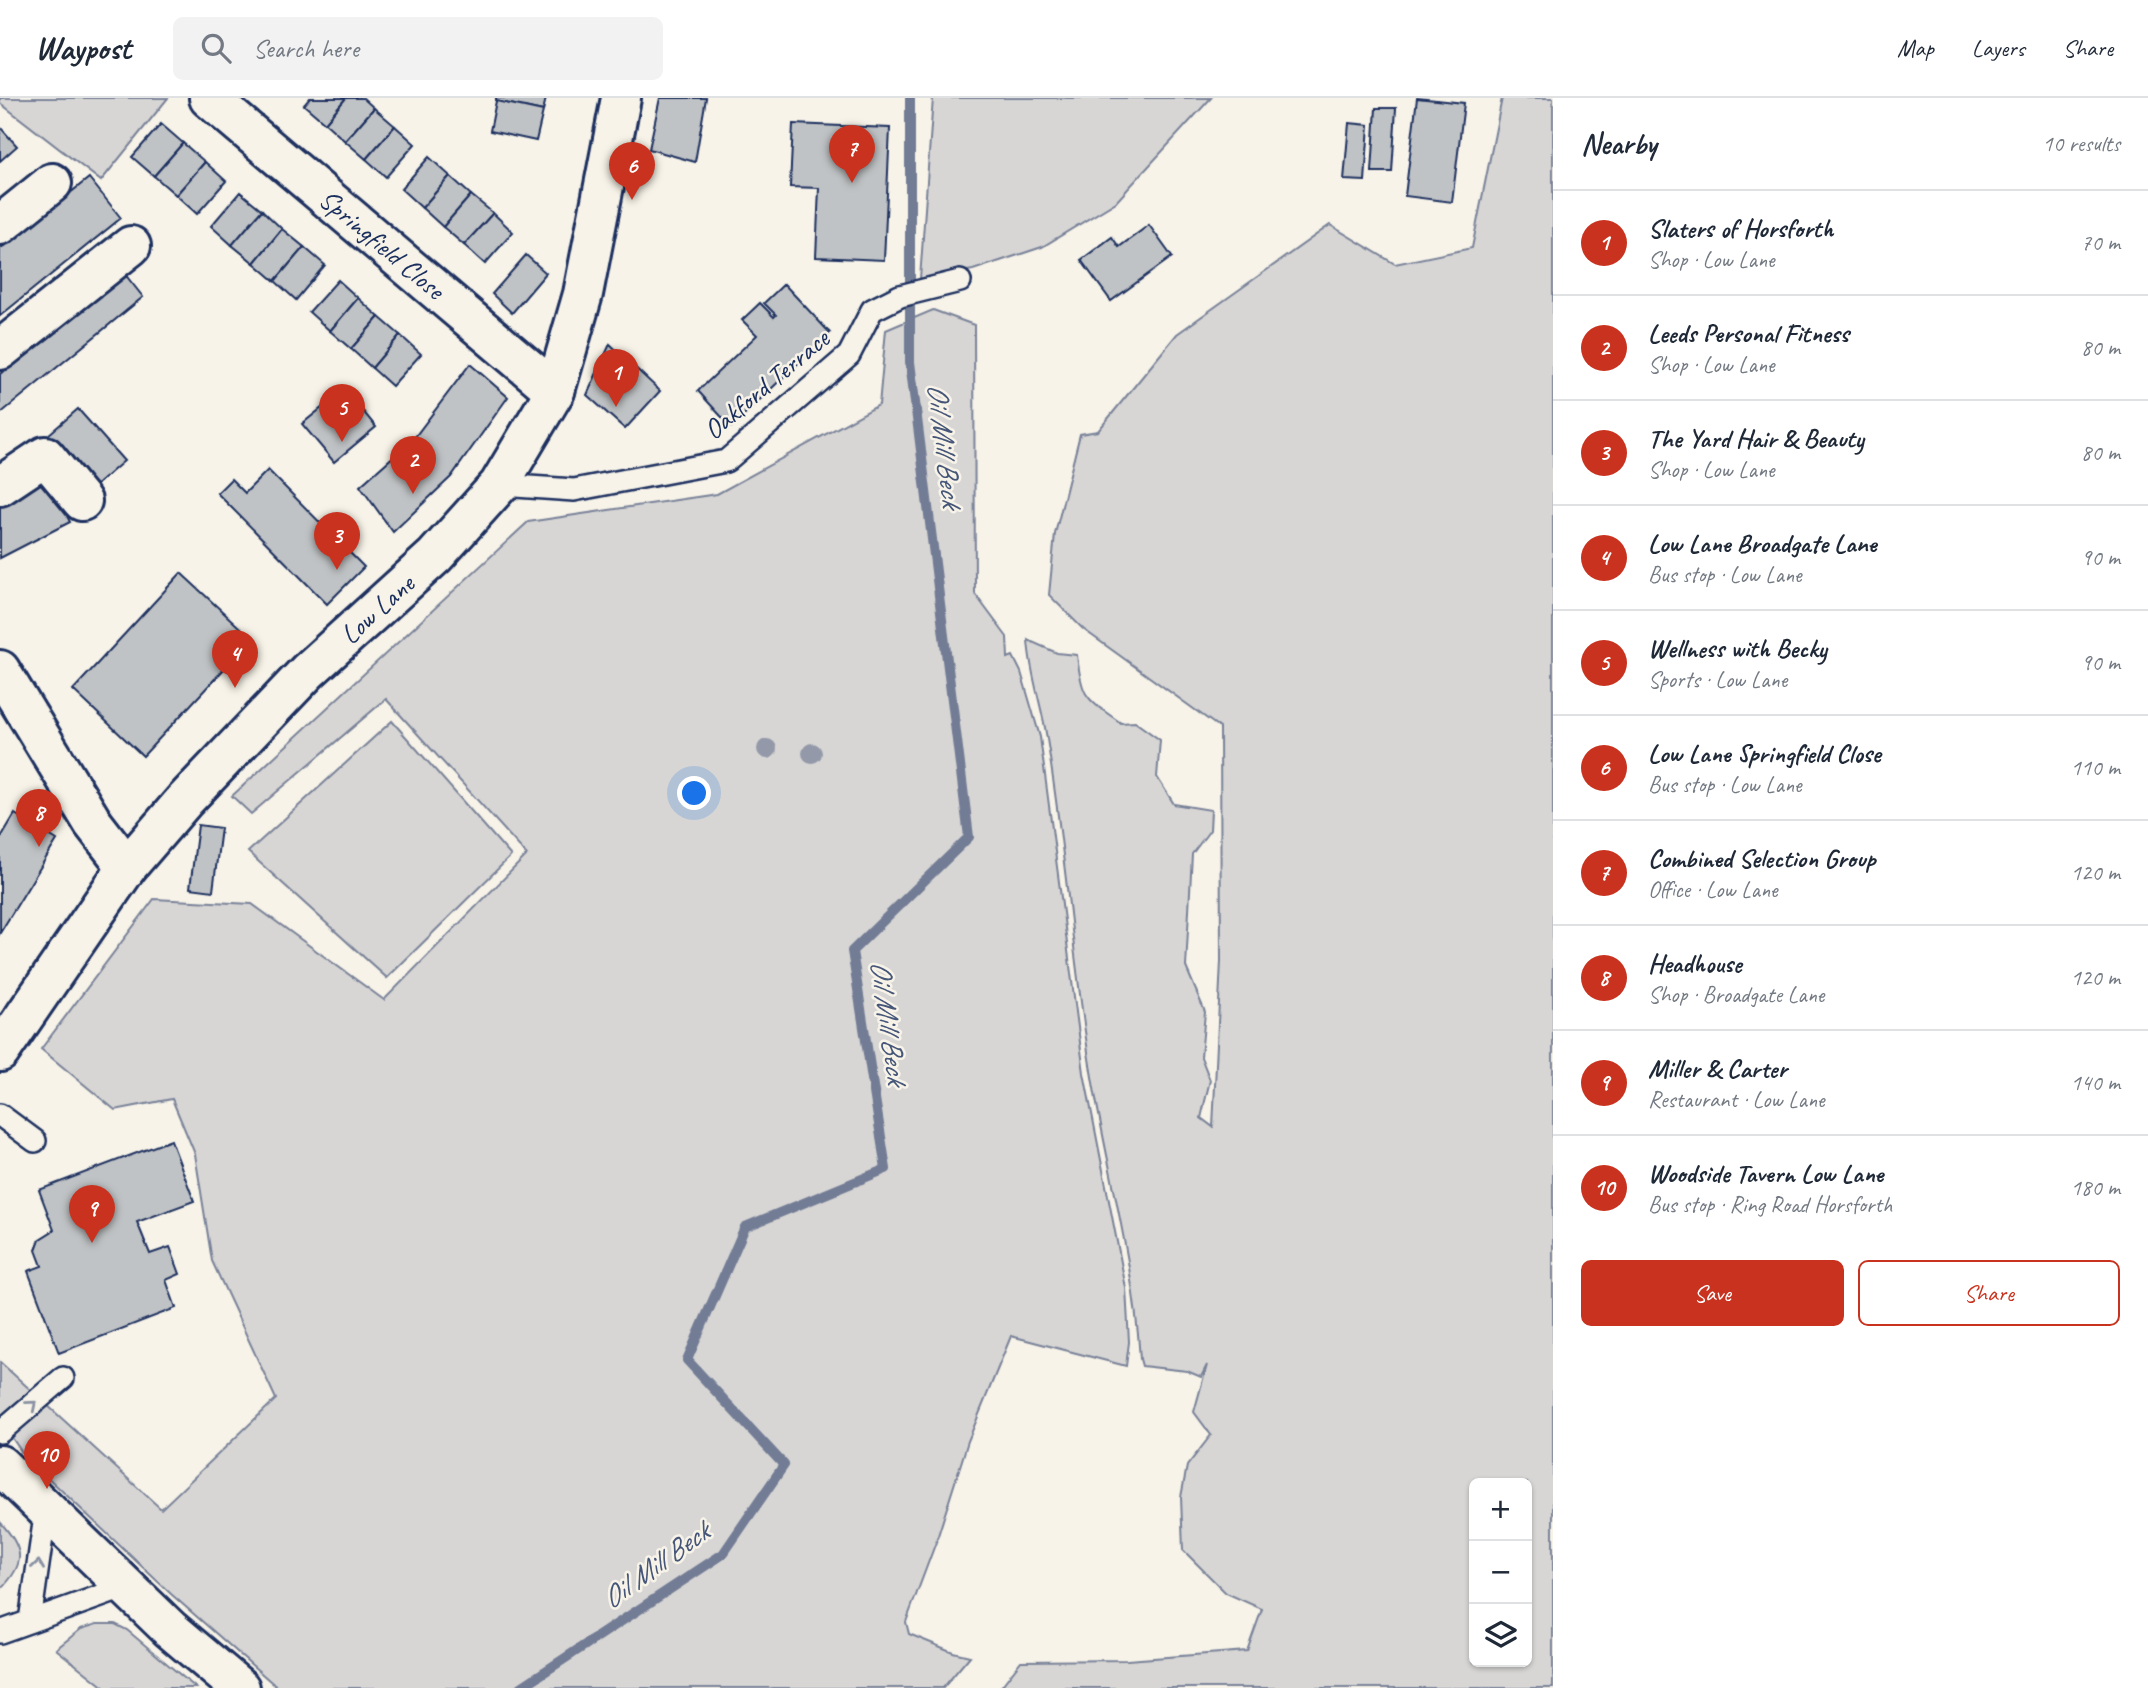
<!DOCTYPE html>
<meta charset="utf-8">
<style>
body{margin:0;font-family:Caveat,sans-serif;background:#f2f2f3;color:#1f2937}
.controls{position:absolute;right:21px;bottom:21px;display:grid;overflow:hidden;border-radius:10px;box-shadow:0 2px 5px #0004}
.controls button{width:63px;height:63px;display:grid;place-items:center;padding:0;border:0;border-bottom:2px solid #e0e1e3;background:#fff;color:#1f2937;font:35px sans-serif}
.you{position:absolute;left:695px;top:696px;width:24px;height:24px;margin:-18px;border:5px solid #fff;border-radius:50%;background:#1a73e8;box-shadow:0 0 0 10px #1a73e833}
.badge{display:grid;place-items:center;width:46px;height:46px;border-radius:50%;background:#c8321e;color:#fff;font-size:23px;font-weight:700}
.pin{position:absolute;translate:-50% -58px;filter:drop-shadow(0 2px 4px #0008)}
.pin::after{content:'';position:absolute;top:37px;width:24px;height:21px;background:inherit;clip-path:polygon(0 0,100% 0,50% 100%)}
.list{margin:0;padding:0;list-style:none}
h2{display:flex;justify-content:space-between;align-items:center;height:91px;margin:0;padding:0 28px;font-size:30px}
h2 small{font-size:23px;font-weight:400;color:#747a83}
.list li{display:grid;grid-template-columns:46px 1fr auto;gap:21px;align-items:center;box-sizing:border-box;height:105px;padding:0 28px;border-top:2px solid #e0e1e3}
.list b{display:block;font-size:26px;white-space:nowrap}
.list p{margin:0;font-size:23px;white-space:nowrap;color:#747a83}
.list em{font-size:23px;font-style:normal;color:#747a83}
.actions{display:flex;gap:14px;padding:21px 28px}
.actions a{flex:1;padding:16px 0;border:2px solid #c8321e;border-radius:10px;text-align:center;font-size:24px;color:#c8321e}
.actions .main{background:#c8321e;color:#fff}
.icon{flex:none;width:38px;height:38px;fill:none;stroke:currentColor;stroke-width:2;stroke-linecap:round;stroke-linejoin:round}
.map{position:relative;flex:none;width:1553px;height:1590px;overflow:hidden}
header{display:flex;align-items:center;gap:42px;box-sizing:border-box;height:98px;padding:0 35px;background:#fff;border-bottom:2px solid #e0e1e3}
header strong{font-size:33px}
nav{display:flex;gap:38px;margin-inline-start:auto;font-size:24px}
.search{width:490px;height:63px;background:#f2f2f3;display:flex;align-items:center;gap:18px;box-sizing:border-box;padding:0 24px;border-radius:10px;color:#747a83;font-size:26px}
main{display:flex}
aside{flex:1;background:#fff}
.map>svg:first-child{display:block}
.green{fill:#d7d6d4;stroke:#798299;stroke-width:2;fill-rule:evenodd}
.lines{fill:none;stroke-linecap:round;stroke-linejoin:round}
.stream{stroke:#727c95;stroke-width:10}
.building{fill:#c0c3c5;stroke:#1b2f5e;stroke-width:2}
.lane-casing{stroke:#1b2f5e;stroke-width:26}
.street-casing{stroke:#1b2f5e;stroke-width:44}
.secondary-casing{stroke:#1b2f5e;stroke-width:44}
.highway-casing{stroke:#1b2f5e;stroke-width:44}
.lane{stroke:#f7f3e8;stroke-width:21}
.street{stroke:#f7f3e8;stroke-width:38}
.secondary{stroke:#f7f3e8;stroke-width:38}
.highway{stroke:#f7f3e8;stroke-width:38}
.tree{fill:#9399a9}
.oneway{stroke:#8991a3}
.labels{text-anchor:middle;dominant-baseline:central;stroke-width:5;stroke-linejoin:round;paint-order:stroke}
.street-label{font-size:28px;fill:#1b2f5e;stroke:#f7f3e8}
.water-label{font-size:30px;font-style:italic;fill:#465679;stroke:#f7f3e8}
</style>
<header>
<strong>Waypost</strong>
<div class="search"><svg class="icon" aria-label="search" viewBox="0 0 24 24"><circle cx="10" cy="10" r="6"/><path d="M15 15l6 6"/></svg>Search here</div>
<nav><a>Map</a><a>Layers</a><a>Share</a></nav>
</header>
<main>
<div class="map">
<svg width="1553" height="1590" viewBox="0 0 1553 1590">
<rect width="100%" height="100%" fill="#f7f3e8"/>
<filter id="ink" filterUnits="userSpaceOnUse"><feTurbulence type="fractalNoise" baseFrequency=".0143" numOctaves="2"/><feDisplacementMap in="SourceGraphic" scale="14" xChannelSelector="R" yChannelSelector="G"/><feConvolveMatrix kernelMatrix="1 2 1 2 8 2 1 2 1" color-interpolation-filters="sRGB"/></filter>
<g filter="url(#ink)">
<g class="green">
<path d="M0,0H168L101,83L0,5Z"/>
<path d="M933,0H1211L1116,104L1042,149L973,172L920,181Z"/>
<path d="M1502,0H1553V1590H1000L1021,1563L1127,1562L1247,1553L1262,1511L1226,1495L1183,1452L1181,1399L1187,1368L1211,1337L1194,1314L1207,1267L1201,1279L1187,1273L1142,1268L1140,1261C1134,1164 1107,1070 1091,973C1073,863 1065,751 1047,641C1042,608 1030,576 1028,542L1057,555L1077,557C1082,602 1086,600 1121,625L1135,624L1160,642L1157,679L1174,706L1211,712L1210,732L1192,756L1186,869L1205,914L1201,959L1210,982L1201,1020L1213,1029L1221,863L1220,630L1083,531L1049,497L1055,436L1080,336L1098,333L1177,236L1330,127L1395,166L1472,150ZM1474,1385H1527V1564H1474Z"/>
<path d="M933,212L974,227L975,496L1007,539L1008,560L1013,558L1021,574L1040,639L1084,975L1126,1190L1129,1244L1126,1268L1011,1238L968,1343L936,1444L906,1524L909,1536L953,1554L970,1558L943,1590H278L171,1496L23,1356L0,1322V1264L161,1411L276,1301L212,1163L195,1056L172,1001L115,1012L41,951L154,801L252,806L384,902L527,757L386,601L251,716L232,698L528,424L717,396L879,307L886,232Z"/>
<path d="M392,623L511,758L387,880L248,754Z"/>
<path d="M0,1424C25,1451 26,1466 0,1492Z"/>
<path d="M97,1526H115L127,1532L196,1590H105L56,1551L81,1531Z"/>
</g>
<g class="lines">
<path class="stream" d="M520,1590L723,1456L784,1367L687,1262L745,1129L886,1071L852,853L969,739L910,264V0"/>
</g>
<g class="building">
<path d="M310,0H346L325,25L304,7Z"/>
<path d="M346,0H363L374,10L345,43L325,25Z"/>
<path d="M496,0H546L543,13L496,3Z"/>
<path d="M660,0H706L695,64L649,51Z"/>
<path d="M1417,0L1464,5L1452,104L1405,98Z"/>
<path d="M496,3L543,13L536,43L490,33Z"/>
<path d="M374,10L395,28L366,61L345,43Z"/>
<path d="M1376,10H1396L1392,74H1372Z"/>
<path d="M1349,25L1369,27L1365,83L1344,82Z"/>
<path d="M161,26L183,45L154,78L132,59Z"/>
<path d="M793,26L890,30L884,162L816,159L819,90L790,89Z"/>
<path d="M395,28L415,46L386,79L366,61Z"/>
<path d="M0,29L17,48L0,63Z"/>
<path d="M183,45L205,64L176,97L154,78Z"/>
<path d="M429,59L450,78L422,110L401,91Z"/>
<path d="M205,64L226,83L197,116L176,97Z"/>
<path d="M450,78L471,97L443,129L422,110Z"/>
<path d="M89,80L121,120L0,218V151Z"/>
<path d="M240,94L262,112L232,147L211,128Z"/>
<path d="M471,97L493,115L464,147L443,129Z"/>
<path d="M262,112L282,131L254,165L232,147Z"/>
<path d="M493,115L513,134L485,166L464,147Z"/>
<path d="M1149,127L1172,159L1111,203L1081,162L1112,139L1119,149Z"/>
<path d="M282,131L304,149L275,183L254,165Z"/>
<path d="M304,149L325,167L296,202L275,183Z"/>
<path d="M526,157L546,175L512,215L492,196Z"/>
<path d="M124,175L143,199L0,316V276Z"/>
<path d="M338,182L358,200L330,233L309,214Z"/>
<path d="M784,186L830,235L731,329L698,293L757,237L742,222L760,205L774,219L776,217L764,205Z"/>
<path d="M358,200L379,219L351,251L330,233Z"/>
<path d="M379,219L400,237L372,270L351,251Z"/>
<path d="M400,237L421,256L392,288L372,270Z"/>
<path d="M610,246L660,293L625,331L587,297Z"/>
<path d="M470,266L508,299L451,379L393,434L360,388L414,340Z"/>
<path d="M353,301L376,329L334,364L302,326L323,309L331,319Z"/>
<path d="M78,311L124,363L94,389L48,337Z"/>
<path d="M268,372L364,469L327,506L217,395L231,381L245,395Z"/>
<path d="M47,378L70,424L0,460V402Z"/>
<path d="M181,475L252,541L143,658L73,592Z"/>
<path d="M15,716L57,742L0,835V741Z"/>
<path d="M198,727L221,730L213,793L190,790Z"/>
<path d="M171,1042L194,1103L137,1124L150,1156L170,1149L180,1176L166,1182L176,1210L59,1255L28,1173L42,1168L36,1152L40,1141L54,1132L39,1092Z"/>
</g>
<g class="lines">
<g class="lane-casing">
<g id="lane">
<path d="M499,387L574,392L726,363L849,257L872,212L900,198L960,183"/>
<path d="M0,1017L35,1043"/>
<path d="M0,1334L63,1280"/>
<path d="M30,1523L46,1411"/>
<path d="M0,1534L126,1489"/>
</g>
</g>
<g class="street-casing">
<g id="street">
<path d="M209,0L555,293"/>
<path d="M0,127L52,85"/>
<path d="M0,252L131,148"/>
<path d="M0,388L45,358L82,403"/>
</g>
</g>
<g class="secondary-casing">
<g id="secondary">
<path d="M0,572L93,725L127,769"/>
<path d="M0,954L127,769L184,703L308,573L435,458L499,387L555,293L583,196L621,0"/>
</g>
</g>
<g class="highway-casing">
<path id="highway" d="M0,1367L170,1531L240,1590"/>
</g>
<use href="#lane" class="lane"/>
<use href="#street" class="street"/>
<use href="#secondary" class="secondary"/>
<use href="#highway" class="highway"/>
</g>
<g class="tree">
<circle cx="767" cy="651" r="10"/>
<circle cx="812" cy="655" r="10"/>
</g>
<defs><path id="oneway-chevron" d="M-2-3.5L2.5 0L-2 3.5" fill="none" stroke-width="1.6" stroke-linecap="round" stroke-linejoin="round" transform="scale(1.75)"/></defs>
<g class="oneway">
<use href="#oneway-chevron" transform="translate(32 1307) rotate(-40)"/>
<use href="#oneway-chevron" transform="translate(38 1467) rotate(-82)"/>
</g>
</g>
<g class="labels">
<g class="street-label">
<text transform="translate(382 146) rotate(40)">Springfield Close</text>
<text transform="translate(766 286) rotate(-40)">Oakford Terrace</text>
<text transform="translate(377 511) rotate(-42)">Low Lane</text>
</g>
<g class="water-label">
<text transform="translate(945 347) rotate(83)">Oil Mill Beck</text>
<text transform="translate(889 924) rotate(82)">Oil Mill Beck</text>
<text transform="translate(655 1467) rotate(-36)">Oil Mill Beck</text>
</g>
</g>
</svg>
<div class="controls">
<button>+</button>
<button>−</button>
<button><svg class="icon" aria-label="layers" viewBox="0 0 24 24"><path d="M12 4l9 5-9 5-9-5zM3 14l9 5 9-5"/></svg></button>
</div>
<div class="you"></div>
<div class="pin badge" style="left:616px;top:309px">1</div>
<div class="pin badge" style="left:413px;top:396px">2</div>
<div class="pin badge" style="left:337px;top:472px">3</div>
<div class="pin badge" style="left:235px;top:590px">4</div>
<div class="pin badge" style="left:342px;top:344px">5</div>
<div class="pin badge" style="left:632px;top:102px">6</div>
<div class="pin badge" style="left:852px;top:85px">7</div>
<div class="pin badge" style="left:39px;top:749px">8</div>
<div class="pin badge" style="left:92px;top:1145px">9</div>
<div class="pin badge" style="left:47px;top:1391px">10</div>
</div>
<aside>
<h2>Nearby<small>10 results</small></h2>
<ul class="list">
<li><span class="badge">1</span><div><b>Slaters of Horsforth</b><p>Shop · Low Lane</p></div><em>70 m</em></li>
<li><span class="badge">2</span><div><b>Leeds Personal Fitness</b><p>Shop · Low Lane</p></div><em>80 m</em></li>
<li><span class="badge">3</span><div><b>The Yard Hair &amp; Beauty</b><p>Shop · Low Lane</p></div><em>80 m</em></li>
<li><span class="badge">4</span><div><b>Low Lane Broadgate Lane</b><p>Bus stop · Low Lane</p></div><em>90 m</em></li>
<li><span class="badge">5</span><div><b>Wellness with Becky</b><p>Sports · Low Lane</p></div><em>90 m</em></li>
<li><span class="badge">6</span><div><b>Low Lane Springfield Close</b><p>Bus stop · Low Lane</p></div><em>110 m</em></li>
<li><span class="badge">7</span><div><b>Combined Selection Group</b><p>Office · Low Lane</p></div><em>120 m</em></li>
<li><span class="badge">8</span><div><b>Headhouse</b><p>Shop · Broadgate Lane</p></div><em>120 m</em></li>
<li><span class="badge">9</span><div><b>Miller &amp; Carter</b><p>Restaurant · Low Lane</p></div><em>140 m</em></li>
<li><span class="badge">10</span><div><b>Woodside Tavern Low Lane</b><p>Bus stop · Ring Road Horsforth</p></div><em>180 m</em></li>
</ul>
<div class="actions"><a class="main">Save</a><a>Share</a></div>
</aside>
</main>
